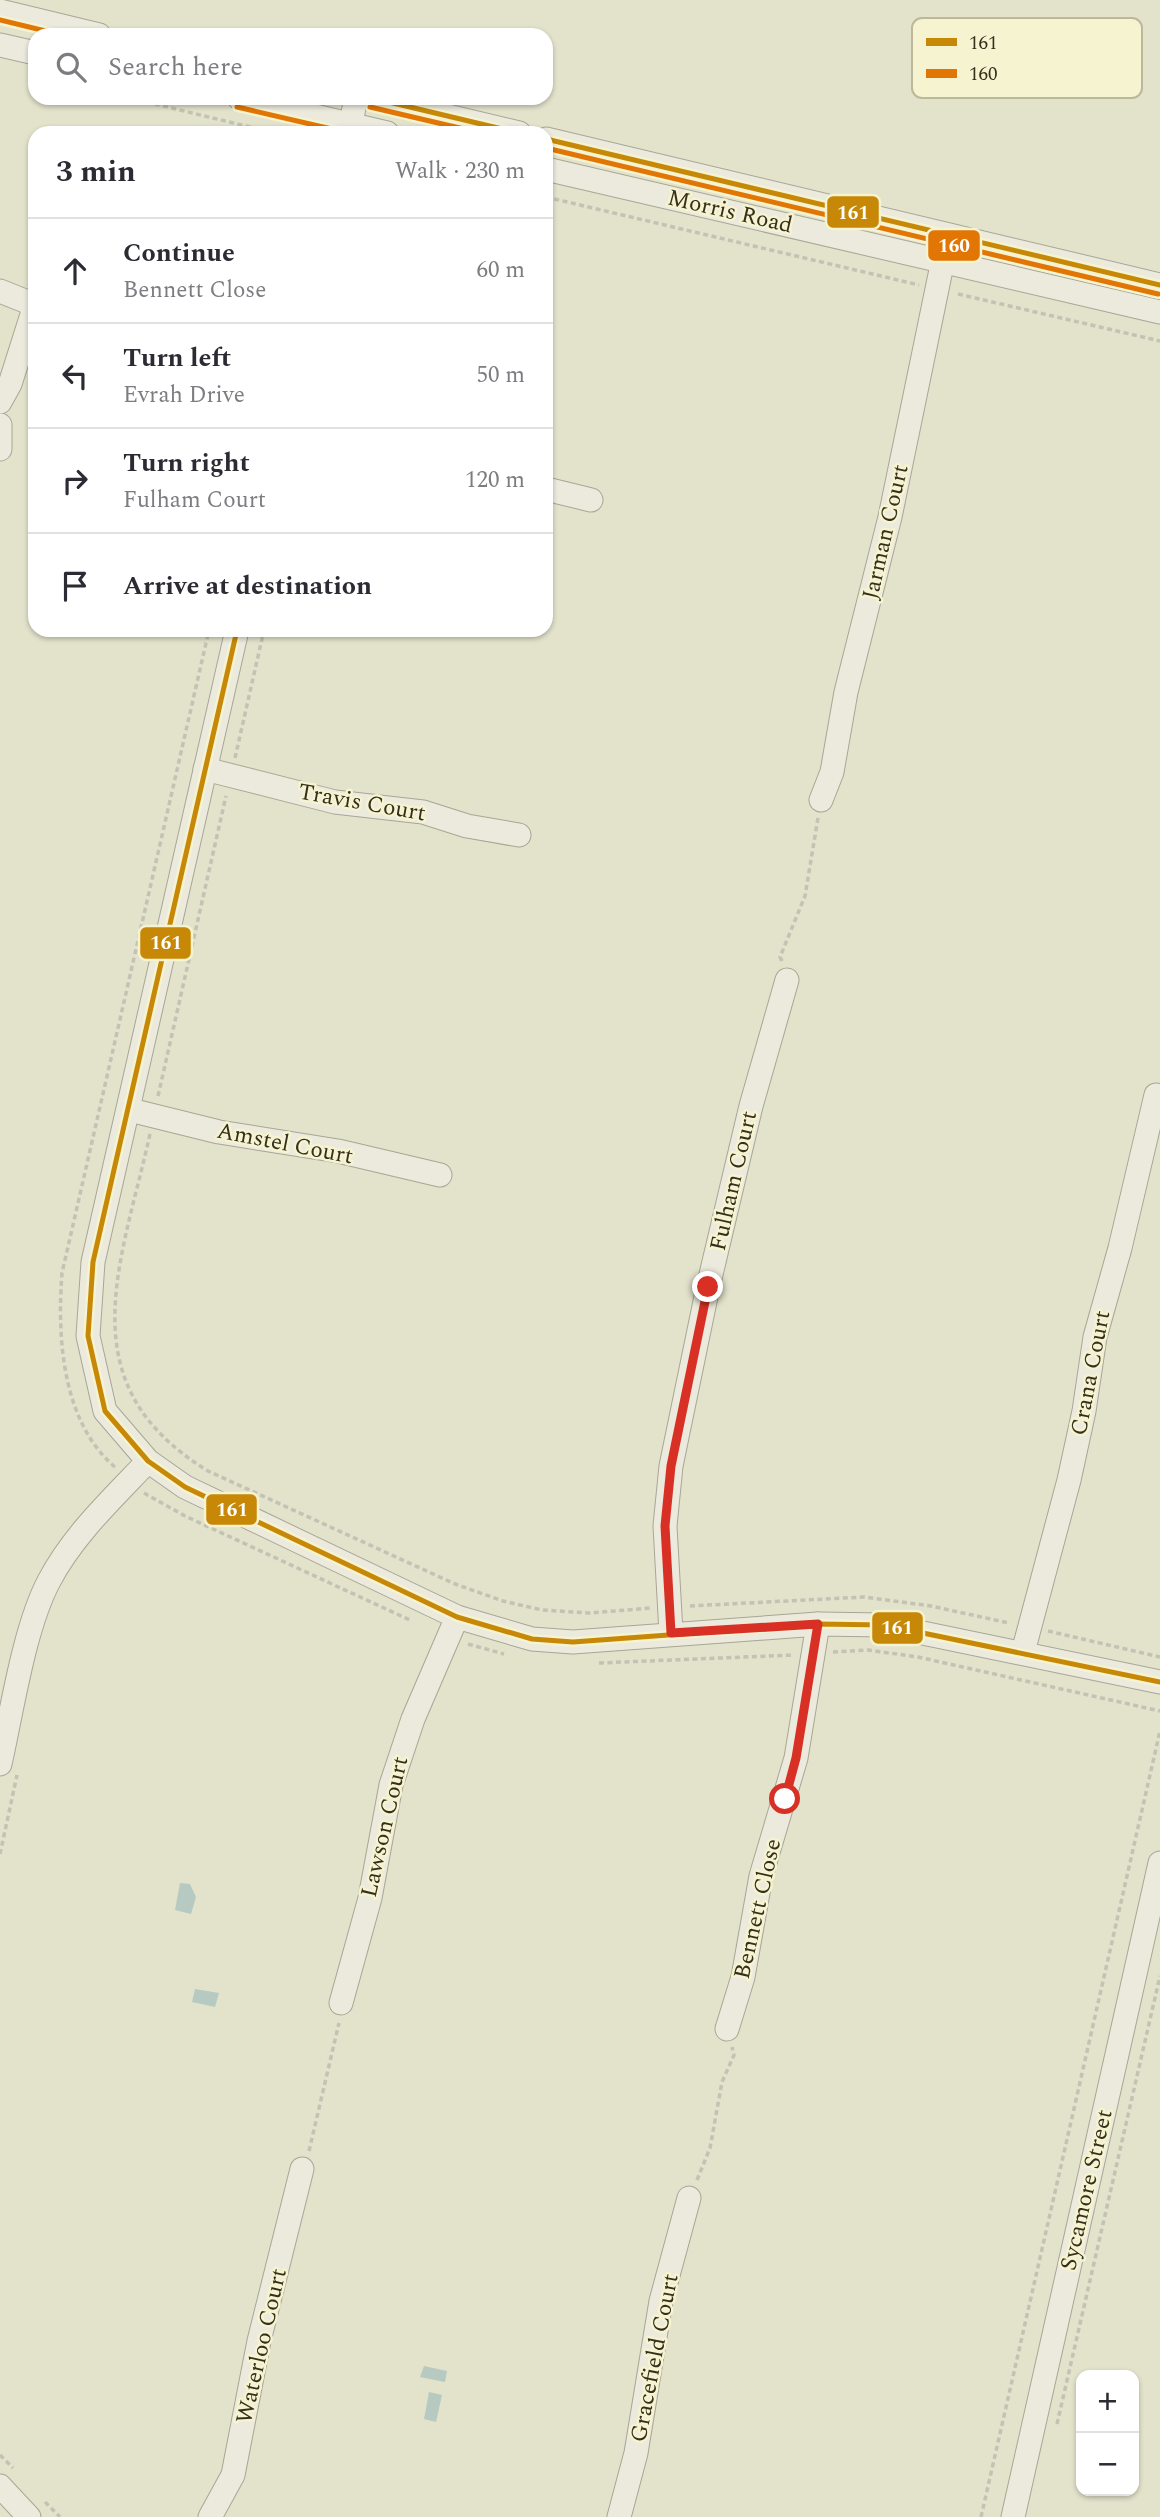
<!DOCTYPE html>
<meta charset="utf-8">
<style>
body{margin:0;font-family:Spectral,serif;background:#f7f7f7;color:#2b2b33}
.controls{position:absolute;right:21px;bottom:21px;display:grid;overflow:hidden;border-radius:14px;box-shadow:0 2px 5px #0004}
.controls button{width:63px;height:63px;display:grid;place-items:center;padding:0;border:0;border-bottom:2px solid #e1e1e2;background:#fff;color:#2b2b33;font:35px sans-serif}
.stop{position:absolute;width:21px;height:21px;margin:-16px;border:5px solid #d93025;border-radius:50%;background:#fff}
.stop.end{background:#d93025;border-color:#fff;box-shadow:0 2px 7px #0008}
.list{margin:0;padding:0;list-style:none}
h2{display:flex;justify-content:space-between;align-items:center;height:91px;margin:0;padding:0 28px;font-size:30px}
h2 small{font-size:23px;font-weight:400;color:#7c7c81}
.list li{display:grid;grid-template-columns:46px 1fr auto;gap:21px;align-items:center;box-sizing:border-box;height:105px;padding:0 28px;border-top:2px solid #e1e1e2}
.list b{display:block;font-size:26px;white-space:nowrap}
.list p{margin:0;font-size:23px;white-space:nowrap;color:#7c7c81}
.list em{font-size:23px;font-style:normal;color:#7c7c81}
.icon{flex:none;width:38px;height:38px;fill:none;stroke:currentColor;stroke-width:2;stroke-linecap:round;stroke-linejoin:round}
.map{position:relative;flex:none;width:1160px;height:2517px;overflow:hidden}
.search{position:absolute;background:#fff;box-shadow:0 2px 5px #0004;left:28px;top:28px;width:525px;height:77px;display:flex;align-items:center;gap:18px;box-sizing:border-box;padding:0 24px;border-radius:21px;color:#7c7c81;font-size:26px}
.panel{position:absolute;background:#fff;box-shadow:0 2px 5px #0004;left:28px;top:126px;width:525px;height:511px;border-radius:21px}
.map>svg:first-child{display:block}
.water{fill:#b6cac2}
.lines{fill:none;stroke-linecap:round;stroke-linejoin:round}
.minor-casing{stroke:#a8a695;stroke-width:25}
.path{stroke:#c3c2b4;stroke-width:3.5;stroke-dasharray:5 3.5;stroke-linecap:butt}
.minor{stroke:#ebeadd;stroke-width:23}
.bus-1-casing{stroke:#f5f3d0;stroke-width:10}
.bus-2-casing{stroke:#f5f3d0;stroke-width:10}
.bus-1{stroke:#c78807;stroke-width:5}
.bus-2{stroke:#e17604;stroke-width:5}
.route{stroke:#d93025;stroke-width:9}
.labels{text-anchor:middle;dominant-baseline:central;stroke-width:5;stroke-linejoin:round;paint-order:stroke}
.street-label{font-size:23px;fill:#362f1d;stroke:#f5f3d0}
.key{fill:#f5f3d0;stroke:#bcb89a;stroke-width:2}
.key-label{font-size:19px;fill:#362f1d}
.line-badge{stroke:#f5f3d0;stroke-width:2.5}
.badge-label{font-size:19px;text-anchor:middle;font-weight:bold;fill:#fff}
</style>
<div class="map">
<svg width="1160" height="2517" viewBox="0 0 1160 2517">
<rect width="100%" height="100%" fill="#e3e2cb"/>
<g class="water">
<path d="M180,1883L190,1884L196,1897L191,1914L175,1910Z"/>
<path d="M195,1989L219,1993L215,2007L192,2002Z"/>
<path d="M424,2366L447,2371L445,2382L420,2377Z"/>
<path d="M429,2392L442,2395L436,2422L424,2419Z"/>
</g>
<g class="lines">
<g class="minor-casing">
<g id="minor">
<path d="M0,11L99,35"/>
<path d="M0,45L35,53"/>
<path d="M239,98L387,133"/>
<path d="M372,98L519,133"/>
<path d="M349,133L356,98"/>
<path d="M546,139L1160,285"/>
<path d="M546,169L1160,312"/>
<path d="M0,291L35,305"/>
<path d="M0,402L10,384L35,305"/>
<path d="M0,425V449"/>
<path d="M546,489L591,500"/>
<path d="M237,630L93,1262L88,1336L105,1411L148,1461L185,1487L457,1617L532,1639L573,1642L818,1624L884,1625L1160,1682"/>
<path d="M205,769L335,802L423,812L467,826L519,835"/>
<path d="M821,800L832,772L846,692L890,517L943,260"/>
<path d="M130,1110L219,1132L338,1151L440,1175"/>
<path d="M671,1633L665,1526L671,1466L708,1287L751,1106L787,980"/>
<path d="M1023,1652L1069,1480L1084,1411L1095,1337L1120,1248L1156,1095"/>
<path d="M0,1764C12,1711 24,1628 49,1581C73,1535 113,1498 148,1461"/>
<path d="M341,2003L370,1898L391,1785L413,1719L457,1617"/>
<path d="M727,2029L743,1977L761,1876L796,1758L818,1624"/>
<path d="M0,2486L29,2517"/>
<path d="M210,2517L233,2475L259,2341L302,2169"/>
<path d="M619,2517L636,2453L661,2301L689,2198"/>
<path d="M1013,2517L1160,1863"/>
</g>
</g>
<g class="path">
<path d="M130,98L275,133"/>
<path d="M546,197L919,285"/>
<path d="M958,294L1160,341"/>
<path d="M235,758L264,630"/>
<path d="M782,961L780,957L805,896L818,818"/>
<path d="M158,1096L226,796"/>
<path d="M150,1134C121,1265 66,1384 208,1471L455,1584L503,1601L542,1610L590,1613L651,1608"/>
<path d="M115,1467C62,1422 57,1338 62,1273L209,630"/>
<path d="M144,1493L185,1516L412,1621"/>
<path d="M690,1606L864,1597L931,1606L1009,1623"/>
<path d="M1048,1631L1160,1657"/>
<path d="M468,1644L504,1654"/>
<path d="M833,1652L868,1650L918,1657L1160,1711"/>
<path d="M599,1663L794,1655"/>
<path d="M0,1854L17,1775"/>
<path d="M309,2151L339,2023"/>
<path d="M697,2180L710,2148L722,2082L734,2055L732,2047"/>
<path d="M1057,2424L1160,1976"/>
<path d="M0,2455L13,2468"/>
<path d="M45,2502L60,2517"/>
<path d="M981,2517L1160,1731"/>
</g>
<use href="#minor" class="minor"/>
<g class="bus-1-casing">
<g id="bus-1">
<path d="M372,98L519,133"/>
<path d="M546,139L1160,285"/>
<path d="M237,630L93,1262L88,1336L105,1411L148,1461L185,1487L457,1617L532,1639L573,1642L818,1624L884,1625L1160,1682"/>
</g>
</g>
<g class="bus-2-casing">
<g id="bus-2">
<path d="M0,20L62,35"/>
<path d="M237,107L349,133"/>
<path d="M370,107L481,133"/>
<path d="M546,148L1158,294"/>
</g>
</g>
<use href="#bus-1" class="bus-1"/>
<use href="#bus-2" class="bus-2"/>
</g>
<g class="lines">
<path class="route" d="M708,1287L671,1466L665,1526L671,1633L818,1624L796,1758L785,1799"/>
</g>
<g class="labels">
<g class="street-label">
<text transform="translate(730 212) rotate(13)">Morris Road</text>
<text transform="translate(886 532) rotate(-77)">Jarman Court</text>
<text transform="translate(362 803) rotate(10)">Travis Court</text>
<text transform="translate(285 1144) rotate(11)">Amstel Court</text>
<text transform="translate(734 1181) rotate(-77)">Fulham Court</text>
<text transform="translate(1091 1373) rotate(-79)">Crana Court</text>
<text transform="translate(385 1827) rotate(-77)">Lawson Court</text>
<text transform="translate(758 1909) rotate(-77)">Bennett Close</text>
<text transform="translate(1087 2190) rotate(-77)">Sycamore Street</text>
<text transform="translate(262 2346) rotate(-77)">Waterloo Court</text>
<text transform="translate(655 2358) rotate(-79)">Gracefield Court</text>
</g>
</g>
<rect x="912" y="18" width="230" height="80" rx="10" class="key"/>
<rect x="926" y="38" width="31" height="8" fill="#c78807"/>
<rect x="926" y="69" width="31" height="9" fill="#e17604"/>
<g class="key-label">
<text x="969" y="49">161</text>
<text x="969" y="80">160</text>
</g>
<g class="line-badge">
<rect x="826" y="195" width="54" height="34" rx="7" fill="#c78807"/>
<rect x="927" y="229" width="54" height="33" rx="7" fill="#e17604"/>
<rect x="139" y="926" width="53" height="34" rx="7" fill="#c78807"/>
<rect x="205" y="1493" width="53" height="33" rx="7" fill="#c78807"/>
<rect x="871" y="1611" width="53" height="34" rx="7" fill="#c78807"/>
</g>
<g class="badge-label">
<text x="853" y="219">161</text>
<text x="954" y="252">160</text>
<text x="166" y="949">161</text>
<text x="232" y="1516">161</text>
<text x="897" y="1634">161</text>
</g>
</svg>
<div class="controls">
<button>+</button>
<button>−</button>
</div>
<div class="stop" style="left:785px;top:1799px"></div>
<div class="stop end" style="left:708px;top:1287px"></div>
<div class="search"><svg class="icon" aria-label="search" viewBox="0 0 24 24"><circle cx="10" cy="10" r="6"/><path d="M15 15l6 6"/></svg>Search here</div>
<section class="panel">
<h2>3 min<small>Walk · 230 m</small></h2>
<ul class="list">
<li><svg class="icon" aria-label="ahead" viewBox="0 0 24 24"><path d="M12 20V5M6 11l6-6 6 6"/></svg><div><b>Continue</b><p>Bennett Close</p></div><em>60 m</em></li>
<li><svg class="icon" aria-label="left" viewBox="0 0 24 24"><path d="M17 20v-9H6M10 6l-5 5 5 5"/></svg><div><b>Turn left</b><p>Evrah Drive</p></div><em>50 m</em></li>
<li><svg class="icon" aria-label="right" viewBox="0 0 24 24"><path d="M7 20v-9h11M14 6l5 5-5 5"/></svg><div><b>Turn right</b><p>Fulham Court</p></div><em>120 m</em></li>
<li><svg class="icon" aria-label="arrive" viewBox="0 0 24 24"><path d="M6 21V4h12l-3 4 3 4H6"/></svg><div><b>Arrive at destination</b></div></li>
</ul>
</section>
</div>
